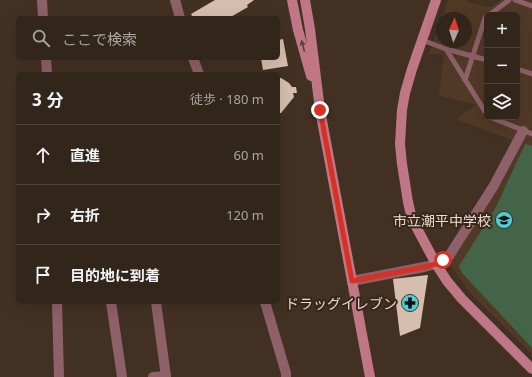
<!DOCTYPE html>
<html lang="ja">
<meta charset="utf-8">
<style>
body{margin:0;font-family:"Noto Sans","Noto Sans JP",sans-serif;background:#3a2d23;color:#f1f3f6}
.controls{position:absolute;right:12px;top:12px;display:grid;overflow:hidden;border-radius:6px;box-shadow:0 4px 16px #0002}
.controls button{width:36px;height:36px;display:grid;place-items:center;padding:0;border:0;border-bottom:1px solid #4d4239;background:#32251a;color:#f1f3f6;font:20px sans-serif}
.compass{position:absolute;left:436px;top:12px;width:36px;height:36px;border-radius:50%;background:#32251a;box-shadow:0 4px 16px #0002;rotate:3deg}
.stop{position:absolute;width:12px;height:12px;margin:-9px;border:3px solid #d93025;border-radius:50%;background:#fff}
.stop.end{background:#d93025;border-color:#fff;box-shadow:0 1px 4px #0008}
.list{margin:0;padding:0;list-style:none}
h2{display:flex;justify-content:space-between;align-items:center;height:52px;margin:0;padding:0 16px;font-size:17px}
h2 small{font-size:13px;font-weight:400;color:#a8a5a2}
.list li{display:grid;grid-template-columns:26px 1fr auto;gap:12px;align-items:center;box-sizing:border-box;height:60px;padding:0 16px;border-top:1px solid #4d4239}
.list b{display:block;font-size:15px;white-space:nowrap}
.list em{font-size:13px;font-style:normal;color:#a8a5a2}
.icon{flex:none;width:22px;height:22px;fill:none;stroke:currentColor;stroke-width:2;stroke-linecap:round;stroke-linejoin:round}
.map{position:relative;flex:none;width:532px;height:377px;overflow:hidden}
.search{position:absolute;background:#32251a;box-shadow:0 4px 16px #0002;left:16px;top:16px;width:264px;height:44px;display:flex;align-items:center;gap:10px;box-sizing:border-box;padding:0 14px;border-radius:6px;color:#a8a5a2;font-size:15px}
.panel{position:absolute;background:#32251a;box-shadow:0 4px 16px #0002;left:16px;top:72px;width:264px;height:232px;border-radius:6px}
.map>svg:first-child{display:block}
.built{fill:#503926;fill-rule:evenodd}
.green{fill:#436446}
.building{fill:#d6beaf}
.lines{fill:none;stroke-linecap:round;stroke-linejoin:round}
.lane{stroke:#8e6068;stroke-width:5}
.street{stroke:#8e6068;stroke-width:10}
.secondary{stroke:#bf7685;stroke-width:10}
.oneway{fill:#603f39}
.route{stroke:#d93025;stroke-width:5}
.labels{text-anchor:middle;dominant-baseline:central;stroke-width:4;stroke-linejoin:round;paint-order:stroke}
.poi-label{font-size:14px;fill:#e6dbd2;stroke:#382719;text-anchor:end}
</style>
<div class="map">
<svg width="532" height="377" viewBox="0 0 532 377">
<rect width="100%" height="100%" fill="#423123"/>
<path class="built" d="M448,0H466L469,3L490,7L501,0H532V354L471,294L449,263L513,161L505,156L512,140L456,119L476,105L439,95L444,55L429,54ZM487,15H517V117H487ZM442,18H466V42H442Z"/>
<path class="green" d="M525,144L532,146V348L462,273L459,266L496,207Z"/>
<g class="building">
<path d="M215,0H254L247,5L248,7L229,18H193L191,14Z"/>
<path d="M283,39L288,66L263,70L261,58H278V40Z"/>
<path d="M278,78H281L289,83L292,87H296L297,93H293L294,97L281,113H278Z"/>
<path d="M428,275L420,328L400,336L393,279Z"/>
</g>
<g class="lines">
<g class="lane">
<path d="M515,0L532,6"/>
<path d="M489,15L509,0"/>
<path d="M422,40L446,49L484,110L487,114"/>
<path d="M446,49L487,60"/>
<path d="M517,69L532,74"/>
<path d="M465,80L485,18L487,16"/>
<path d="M490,117L532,134"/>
</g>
<g class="street">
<path d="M42,0L43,18"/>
<path d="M175,0L180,18"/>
<path d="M46,58L47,74"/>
<path d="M193,58L199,74"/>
<path d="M352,281L424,267L436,264L449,256L493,187L523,131"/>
<path d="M57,302L59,377"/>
<path d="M111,302L122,377"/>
<path d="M156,302L166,377"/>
<path d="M265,302L286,373V377"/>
<path d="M153,377L166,376"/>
</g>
<g class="secondary">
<path d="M292,0L298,30L311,76"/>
<path d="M305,0L310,29L320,110L352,281L370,377"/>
<path d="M436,0L412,69L405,93L402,110L400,144L402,164L408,202L412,219L436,264L447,281L462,299L532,369"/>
</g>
</g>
<defs><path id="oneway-solid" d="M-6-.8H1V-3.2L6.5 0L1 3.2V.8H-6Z"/></defs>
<use class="oneway" href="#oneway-solid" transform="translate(303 46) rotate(-105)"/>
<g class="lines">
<path class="route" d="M320,110L352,281L424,267L436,264L443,260"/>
</g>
<defs>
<g id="school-disc" transform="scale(0.9)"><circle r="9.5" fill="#51ccd3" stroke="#382719"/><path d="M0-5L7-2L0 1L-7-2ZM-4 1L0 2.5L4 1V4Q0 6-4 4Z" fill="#111"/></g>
<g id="pharmacy-disc" transform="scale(0.9)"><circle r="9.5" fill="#51ccd3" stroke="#382719"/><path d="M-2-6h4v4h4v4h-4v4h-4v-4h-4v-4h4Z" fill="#111"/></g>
</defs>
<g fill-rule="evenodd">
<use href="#school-disc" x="504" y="220"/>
<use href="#pharmacy-disc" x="410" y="303"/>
</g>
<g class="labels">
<g class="poi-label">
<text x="491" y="220">市立潮平中学校</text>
<text x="397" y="303">ドラッグイレブン</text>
</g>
</g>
</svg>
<div class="controls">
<button>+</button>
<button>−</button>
<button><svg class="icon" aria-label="layers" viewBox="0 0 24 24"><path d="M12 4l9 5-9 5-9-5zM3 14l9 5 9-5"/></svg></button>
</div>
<svg class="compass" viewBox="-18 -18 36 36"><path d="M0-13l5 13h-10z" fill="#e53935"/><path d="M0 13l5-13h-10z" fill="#a8a5a2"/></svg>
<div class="stop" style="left:443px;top:260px"></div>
<div class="stop end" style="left:320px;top:110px"></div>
<div class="search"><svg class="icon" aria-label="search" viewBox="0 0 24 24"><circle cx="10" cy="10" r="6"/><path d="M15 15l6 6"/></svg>ここで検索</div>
<section class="panel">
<h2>3 分<small>徒歩 · 180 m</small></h2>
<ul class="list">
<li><svg class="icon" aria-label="ahead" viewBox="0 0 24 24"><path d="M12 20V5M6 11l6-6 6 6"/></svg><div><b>直進</b></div><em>60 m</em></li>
<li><svg class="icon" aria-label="right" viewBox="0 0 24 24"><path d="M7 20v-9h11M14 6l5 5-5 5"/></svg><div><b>右折</b></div><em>120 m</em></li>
<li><svg class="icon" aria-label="arrive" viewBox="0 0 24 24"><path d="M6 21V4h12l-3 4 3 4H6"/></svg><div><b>目的地に到着</b></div></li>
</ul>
</section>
</div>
